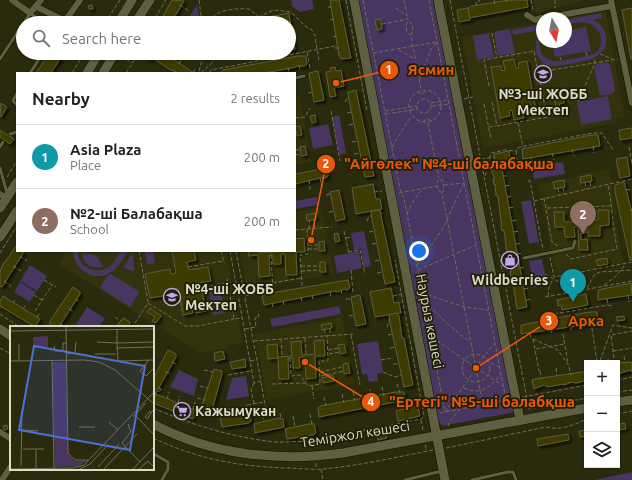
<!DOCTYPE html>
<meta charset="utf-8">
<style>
body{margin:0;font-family:Ubuntu,sans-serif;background:#f6f6f6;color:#222}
.controls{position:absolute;right:12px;bottom:12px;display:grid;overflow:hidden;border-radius:0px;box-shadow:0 1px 3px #0004}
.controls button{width:36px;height:36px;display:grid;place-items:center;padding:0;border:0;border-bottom:1px solid #e0e0e0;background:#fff;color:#222;font:20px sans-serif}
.compass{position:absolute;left:536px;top:12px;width:36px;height:36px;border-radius:50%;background:#fff;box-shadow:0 1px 3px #0004;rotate:170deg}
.you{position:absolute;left:419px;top:251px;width:14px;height:14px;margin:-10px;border:3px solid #fff;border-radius:50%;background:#1a73e8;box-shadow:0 0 0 6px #1a73e833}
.badge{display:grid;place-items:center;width:26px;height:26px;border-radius:50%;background:#6b5e7f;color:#fff;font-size:13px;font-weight:700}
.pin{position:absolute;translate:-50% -33px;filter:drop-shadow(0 1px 2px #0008)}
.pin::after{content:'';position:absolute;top:21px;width:14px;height:12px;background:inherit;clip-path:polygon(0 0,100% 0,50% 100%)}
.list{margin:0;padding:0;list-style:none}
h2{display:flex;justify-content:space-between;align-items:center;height:52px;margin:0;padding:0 16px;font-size:17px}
h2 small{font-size:13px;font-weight:400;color:#767676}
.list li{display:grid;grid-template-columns:26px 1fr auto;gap:12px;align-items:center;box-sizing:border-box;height:64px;padding:0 16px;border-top:1px solid #e0e0e0}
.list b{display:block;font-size:15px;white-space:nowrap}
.list p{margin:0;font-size:13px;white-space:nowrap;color:#767676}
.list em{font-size:13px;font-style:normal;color:#767676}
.icon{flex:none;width:22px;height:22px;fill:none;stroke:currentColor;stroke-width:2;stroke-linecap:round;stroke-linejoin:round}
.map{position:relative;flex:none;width:632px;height:480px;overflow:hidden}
.search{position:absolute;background:#fff;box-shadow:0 1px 3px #0004;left:16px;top:16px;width:280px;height:44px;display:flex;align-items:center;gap:10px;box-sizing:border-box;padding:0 14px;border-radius:22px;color:#767676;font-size:15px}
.panel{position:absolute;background:#fff;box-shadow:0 1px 3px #0004;left:16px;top:72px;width:280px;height:180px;border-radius:0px}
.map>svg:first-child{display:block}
.built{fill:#32320c}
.green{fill:#483561}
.building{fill:#3d3b00;stroke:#5d5d3f;filter:url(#shadow)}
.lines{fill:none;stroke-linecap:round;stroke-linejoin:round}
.lane-casing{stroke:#131200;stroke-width:4}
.street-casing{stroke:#131200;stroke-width:7}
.secondary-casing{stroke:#131200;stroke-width:10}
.path{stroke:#6d6e55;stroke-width:1;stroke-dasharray:4 2;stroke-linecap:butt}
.lane{stroke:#5f6041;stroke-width:3}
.street{stroke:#5f6041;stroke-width:6}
.secondary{stroke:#5f6041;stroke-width:9}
.labels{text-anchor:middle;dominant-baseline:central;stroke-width:3.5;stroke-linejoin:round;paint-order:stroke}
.poi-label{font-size:14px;font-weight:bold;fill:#d9dac9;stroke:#212004}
.street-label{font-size:14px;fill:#d9dac9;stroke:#212004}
.inset-road{fill:none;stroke:#707058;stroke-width:1}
.view{fill:#4c71d4;fill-opacity:0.15;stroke:#4c71d4;stroke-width:2}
.inset-edge{fill:none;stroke:#d9dac9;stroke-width:2}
.leader{fill:none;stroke:#e8590c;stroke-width:1.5}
.callout-dot{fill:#e8590c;stroke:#212004;stroke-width:1.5}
.mark-label{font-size:12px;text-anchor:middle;font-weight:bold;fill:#fff}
.callout-label{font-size:15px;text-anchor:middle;font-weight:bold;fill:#e8590c;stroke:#212004;stroke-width:3.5;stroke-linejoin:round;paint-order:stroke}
</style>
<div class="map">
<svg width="632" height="480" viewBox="0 0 632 480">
<defs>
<filter id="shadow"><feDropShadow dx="2.5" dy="2.5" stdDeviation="1" flood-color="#0009"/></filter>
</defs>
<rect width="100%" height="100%" fill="#2a2a0d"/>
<g class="built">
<path d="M533,0H587L536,13Z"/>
<path d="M606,11L625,118L617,119L616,123L483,148L462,37L542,22V42H566L565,18Z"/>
<path d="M295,96H299L312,162L295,165Z"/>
<path d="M609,168L617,214L614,215L623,263L556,275L538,185Z"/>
<path d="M321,207L334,274L246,290L240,251H295V212Z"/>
<path d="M67,251H226L243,343L227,346V349L199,353L59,264Z"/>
<path d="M342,317L354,384L267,400L255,334Z"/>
</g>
<g class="green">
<path d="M291,0H312L314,9L300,12L292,6Z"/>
<path d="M358,0H433L515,412L442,426L438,419Z"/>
<path d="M197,5L200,23H185Z"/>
<path d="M601,13L602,18L593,20C600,23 605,29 606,36C609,56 590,60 575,63C568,64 560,67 553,66C534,64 532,44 541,30L513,35L512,30L542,24C542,33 537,46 542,54C545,58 550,61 555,61C562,61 592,56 597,52C606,42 600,26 587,23C580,21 573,24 566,25V20Z"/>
<path d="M586,27L591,51L555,57L552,42H566V31Z"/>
<path d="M510,29L515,53L498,56L494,32Z"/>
<path d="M489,33L494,57L477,60L473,36Z"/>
<path d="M607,62L611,66L615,91L612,94L601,96L599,92L594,67L597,64Z"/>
<path d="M608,96L612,119L581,125L577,102Z"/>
<path d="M339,115L346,153L339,155L332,117Z"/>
<path d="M328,124L333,145L313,149L309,128Z"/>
<path d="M563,162L565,174L534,179L532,167Z"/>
<path d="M317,197L318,205L295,209V201Z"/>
<path d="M531,200L539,242L529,244L521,202Z"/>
<path d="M364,231L371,266L364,268L361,249L354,250L351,233Z"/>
<path d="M73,251H78C77,266 95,275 107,268C114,264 117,257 121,251H128C124,258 119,266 113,271C97,284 73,271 73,251Z"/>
<path d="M145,251H153L155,263L147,265Z"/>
<path d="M359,251L362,268L337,273L334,256Z"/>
<path d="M133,252L134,271L123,268Z"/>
<path d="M82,253C95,254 98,255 103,267C92,269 83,265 82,253Z"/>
<path d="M542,259L547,284L534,287L529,261Z"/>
<path d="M30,265L47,276L37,291L20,281Z"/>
<path d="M111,274L140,292L130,307L100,288L107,276Z"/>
<path d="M20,282L36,292L30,302L14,292Z"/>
<path d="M220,289L225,313L213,315L209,291Z"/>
<path d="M339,306L341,314L272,327L270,319Z"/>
<path d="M87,307L105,318L99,327H81L76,324Z"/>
<path d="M378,341L383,372L377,374L378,381L369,382L367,374L362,375L357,344Z"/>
<path d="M179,370L198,379L194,396L170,387Z"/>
<path d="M246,376L249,396L226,400L232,378Z"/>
<path d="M632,472V480H595Z"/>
</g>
<g class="building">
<path d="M172,0L184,1L171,23H159Z"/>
<path d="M330,0H339L351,58L341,59L339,56Z"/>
<path d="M509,0H527L528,7L469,18L468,8L472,6Z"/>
<path d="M92,5L93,9H89L88,6Z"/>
<path d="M468,8L470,20L459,22L457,10Z"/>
<path d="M632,8V59H631L622,10Z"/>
<path d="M289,13L291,27H289V23H264L263,18Z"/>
<path d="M381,19L382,29L377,30L375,20Z"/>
<path d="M292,35L295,49L289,50V36Z"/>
<path d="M50,53H64L51,73H36Z"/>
<path d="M140,53H154L150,60Z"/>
<path d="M158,53H164L194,73H178L169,69L154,59Z"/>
<path d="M257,53H273L257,56Z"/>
<path d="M298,56H306L307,64L305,66H296V67L265,73H220L223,70Z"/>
<path d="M514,59L516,68H519L518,63L527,61L536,110L528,112L527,107L522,108L524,118L514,120L512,110L509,111L510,116L500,118L491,67L501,66L502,71L505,70L503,61Z"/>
<path d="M335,67L336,71L341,70L344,86L334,88L336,96L330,97L326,72L331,71L330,68Z"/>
<path d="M318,71L324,100L314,102L309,73Z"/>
<path d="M356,90L374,176L365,177L349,100L348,92Z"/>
<path d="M562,91L564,103L559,104L560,107L556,108L555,101L559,100L557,92Z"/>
<path d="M1,103L7,107L1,117L0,116Z"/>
<path d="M315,115L316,122L312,123L310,116Z"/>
<path d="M300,126L302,135L297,136L295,127Z"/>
<path d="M632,128V138L620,140L619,130Z"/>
<path d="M0,130L14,139L10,144L0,137Z"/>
<path d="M591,135H598L600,146L523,159L522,149Z"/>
<path d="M305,146L307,155L301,156L300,147Z"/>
<path d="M509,151L511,166L496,169L494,154Z"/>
<path d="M627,157L630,176L620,178L616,159Z"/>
<path d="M327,168L328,176L326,178H320L295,184V174Z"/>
<path d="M502,169L527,307L517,309L512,277H511L510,272H511V268H509L504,230L502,231L501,226L502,222H501L498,196H496L495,184L494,185L493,179H495L491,170Z"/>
<path d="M591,175L592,181L581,183L580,177Z"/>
<path d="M564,180L565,187L555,189L553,182Z"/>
<path d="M624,182L632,212V260H630L615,192V185Z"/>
<path d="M373,184L376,199H380L382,209L356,214L352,188Z"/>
<path d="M339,190L345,219L336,221L330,192Z"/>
<path d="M576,209H586V220H598V210H609V225L600,226V236H588V226L574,227L575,237H565L564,227H555L554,212H564V222H577Z"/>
<path d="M379,210L381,212V216L395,282L385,284L372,219L371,211Z"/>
<path d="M315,213L316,219L307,221L306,215Z"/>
<path d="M586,226V233H581V240L587,239L588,250H579L578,227Z"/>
<path d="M338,233L340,241L335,242L334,234Z"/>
<path d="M304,238L305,252H296L297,275H286L285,254H281V264H273V255H269L270,276L259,277L258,255L249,256L248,251H259V253L295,251V239Z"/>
<path d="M324,241L325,251H319V242Z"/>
<path d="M17,245V251L24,252L2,287L0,286V272L2,266Z"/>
<path d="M172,251H194L196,260L187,262L189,270L208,267L211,281L192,284L194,293L202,291L206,311L196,313L195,308L192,309L193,313L183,315L178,288L174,289L175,294L150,298L145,274L170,269L171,274L176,273Z"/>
<path d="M607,258L608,264L598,266L596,260Z"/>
<path d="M320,262H325L326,272H320Z"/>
<path d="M348,280L350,288L347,290L344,289L338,292L335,291L264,305L262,296L265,294Z"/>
<path d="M631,283L632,295L598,300V290Z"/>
<path d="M73,287L80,292V294L59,327H54L50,324V321Z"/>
<path d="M391,288L394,303L399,302L401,313L375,317L370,292Z"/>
<path d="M586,294L588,305L562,310L561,305L558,306L557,300Z"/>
<path d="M360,295L366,324L356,326L351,297Z"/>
<path d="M3,296L40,319L35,327L0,306V301Z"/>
<path d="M150,308L161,316L156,323L152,321L155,317L147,312Z"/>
<path d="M589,312H597L598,323L521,334V325Z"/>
<path d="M397,313L399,316L402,338H404L413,385L404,387L390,323L389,315Z"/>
<path d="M624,316L625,320L617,321L616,317Z"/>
<path d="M123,318L130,322L129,327H116Z"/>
<path d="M331,323L332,328L322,330L321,325Z"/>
<path d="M324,340L325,356H315L316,378L306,379L305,357H299L300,368H293V358H288L289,379H279L278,358L268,359L267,345L277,344L278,357L292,356L291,342L301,341L302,355L315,354L314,341Z"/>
<path d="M344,344L346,353L340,354L338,345Z"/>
<path d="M168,350L176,354V357L156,393L153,392V379Z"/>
<path d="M223,351L225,359L215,361L214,353Z"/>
<path d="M245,359L246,367L232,369L230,362Z"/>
<path d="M629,362L632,363V372L631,370L617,374L618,363Z"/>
<path d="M348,363L350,373L344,374L343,364Z"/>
<path d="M214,369L222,371V374L211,414L202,411L201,408Z"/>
<path d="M582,372H587V380L577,383L569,382L570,383L563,385V384L548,387L544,385L534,389L532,380L535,379Z"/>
<path d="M333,375L334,381L323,383L322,378Z"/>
<path d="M395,392H404L405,400L319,417L318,408L320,406Z"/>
<path d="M156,394L197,411L193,419L153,403Z"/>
<path d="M418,406L420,416L398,421L396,411Z"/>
<path d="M245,412H250L251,421L249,423L222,427L220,417Z"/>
<path d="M278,418L283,419L284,427L255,433L254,424Z"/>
<path d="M625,423L626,429L617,430V424Z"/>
<path d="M309,424H314L316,433L313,435L287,439L285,429Z"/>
<path d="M7,425L8,429L4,430L3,426Z"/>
<path d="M587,430V436L580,437L579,431Z"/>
<path d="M386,434L387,438L378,440L377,436Z"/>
<path d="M568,434L569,440L538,446L537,439Z"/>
</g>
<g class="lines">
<g class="lane-casing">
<g id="lane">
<path d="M24,23L30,13L43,23"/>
<path d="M0,59L23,24"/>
<path d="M30,73L43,53"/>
<path d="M295,78L304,76"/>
<path d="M17,93L13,101L17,105"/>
<path d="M10,134L17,132"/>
<path d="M0,147L3,142"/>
<path d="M0,168L7,193"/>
<path d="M524,258L573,248L575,241"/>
<path d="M154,454L168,462V469L162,480"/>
<path d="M405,480L442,471"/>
<path d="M472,480L508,472H513L516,480"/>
</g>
</g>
<g class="street-casing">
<g id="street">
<path d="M12,0L30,13L41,0"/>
<path d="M611,0L632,103"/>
<path d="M37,7L65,21L80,0"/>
<path d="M527,15L535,20L542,18"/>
<path d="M544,18L612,6"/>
<path d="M0,194L7,198"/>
<path d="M0,432L11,439"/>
<path d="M2,480L11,466"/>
</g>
</g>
<g class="secondary-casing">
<g id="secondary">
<path d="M354,0L445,480"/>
<path d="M438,0L520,420"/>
<path d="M118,23L132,0"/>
<path d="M135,23L150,0"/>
<path d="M87,73L99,53"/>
<path d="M103,73L115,53"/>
<path d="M0,208L17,182"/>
<path d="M0,237L17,211"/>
<path d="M0,329L11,336"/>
<path d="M617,402L632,400"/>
<path d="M153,424C211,455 279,462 343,453L587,408"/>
</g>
</g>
<g class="path">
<path d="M199,0L202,23"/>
<path d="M346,0L367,111"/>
<path d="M363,0L400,189L404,198L445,412"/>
<path d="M404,0L408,19"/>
<path d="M429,0L506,400"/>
<path d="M450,0L529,409L587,398"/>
<path d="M479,0V2"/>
<path d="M494,0L495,4"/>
<path d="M506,0L507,2"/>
<path d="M531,0L533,11"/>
<path d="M555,0V8"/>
<path d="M476,2L477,7"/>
<path d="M180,5L189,11"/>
<path d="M328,7H331"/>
<path d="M396,8L407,16"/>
<path d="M173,16L182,22"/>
<path d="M330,20L334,19"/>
<path d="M105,23L120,0"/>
<path d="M152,23L166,0"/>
<path d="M210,23C212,9 238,8 249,9L258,16"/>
<path d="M257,23L258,17L274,10L291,12L304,25L312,30L315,36L319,60"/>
<path d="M382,24L408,19"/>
<path d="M492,33L497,58"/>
<path d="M411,35L407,33L406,25L408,21L412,24L413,31L411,35L421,90"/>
<path d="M333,37L337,36"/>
<path d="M335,48H339"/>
<path d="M399,50L415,59"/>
<path d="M307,52L310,68"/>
<path d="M586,52L587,56"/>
<path d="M373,53L437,42"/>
<path d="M600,54L612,59"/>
<path d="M121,56L132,63"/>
<path d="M169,57L171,53"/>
<path d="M560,57L561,60"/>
<path d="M179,64L181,60"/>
<path d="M299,65L300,70"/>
<path d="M288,67L289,72"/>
<path d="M199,71L204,53"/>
<path d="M270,71V73"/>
<path d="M540,72L618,59"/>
<path d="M72,73L82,57V53"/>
<path d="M126,73L134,61V53"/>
<path d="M193,73L195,69"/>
<path d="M201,73L214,61L215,53"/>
<path d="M209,73L211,70L335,46"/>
<path d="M420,79L431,49L437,42"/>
<path d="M343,81L361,78"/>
<path d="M489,86L484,60L534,51L547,117L497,126L492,102"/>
<circle cx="425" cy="106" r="16"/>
<path d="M418,92L422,95L425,91"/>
<path d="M308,93L312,92"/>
<circle cx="424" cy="106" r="7"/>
<path d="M464,99L473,97"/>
<path d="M345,102L349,96"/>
<path d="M578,102L595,63L594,58"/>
<path d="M431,103L448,100"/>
<path d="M484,104L491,139"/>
<path d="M432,106L449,104"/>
<path d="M331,111L340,161"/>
<path d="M385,111L417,106"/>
<path d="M347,113L352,112"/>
<path d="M386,114L418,109"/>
<path d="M295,118L305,117L310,108"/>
<path d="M423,122L427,118L431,121"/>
<path d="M428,123L439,178"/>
<path d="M518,123L523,147"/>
<path d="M349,125L354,124"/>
<path d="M489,127L496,126"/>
<path d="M295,130H296"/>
<path d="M295,135L296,134"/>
<path d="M352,142L358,141"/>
<path d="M593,146L594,153"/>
<path d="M392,147L411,116"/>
<path d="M629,147L632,165"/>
<path d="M572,149L574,156"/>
<path d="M295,150H300"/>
<path d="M552,153L554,160"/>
<path d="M354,154L360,153"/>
<path d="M295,155L301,154"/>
<path d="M531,157L533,164"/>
<path d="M481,159L494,157"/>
<path d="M519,166L516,156L517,149L520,147L592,133H602L613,150"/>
<path d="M358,170L363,169"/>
<path d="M485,176L491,153L505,150L516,151"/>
<path d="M503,176H509"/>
<path d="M7,177L17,161"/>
<path d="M320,178L322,188"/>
<path d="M309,180L310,190"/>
<path d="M528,180L530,181L543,250"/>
<path d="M585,182L586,189"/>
<path d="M590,182L591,188"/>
<path d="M444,185L464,183"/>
<path d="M505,186L511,185"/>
<path d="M563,187L564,194"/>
<path d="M558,188L559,195"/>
<path d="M626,190L632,189"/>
<path d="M374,192L382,191"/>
<path d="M399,193L437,186"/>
<path d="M442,193L438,190L437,182L439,179L443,181L444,189L442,193L475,363"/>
<path d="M326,195L331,194"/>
<path d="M507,197L513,196"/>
<path d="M544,198L552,242L558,246"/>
<path d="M534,201L632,179"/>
<path d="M509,208L515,207"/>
<path d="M547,208L611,206"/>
<path d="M630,210H632"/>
<path d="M329,212L334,211"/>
<path d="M407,214L412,203L422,189"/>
<path d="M314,219V228"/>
<path d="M367,221L369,216H372"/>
<path d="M512,221L517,220"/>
<path d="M309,229L310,220"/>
<path d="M295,230L332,227"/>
<path d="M344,231L349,253"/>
<path d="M369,232L375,231"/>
<path d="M514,232L519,231"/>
<path d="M346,238L352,237"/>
<path d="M372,244L378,243"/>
<path d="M516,244L521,243"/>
<path d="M308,245H319"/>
<path d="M308,249H319"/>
<path d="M139,251L148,302"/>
<path d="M221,251L224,263"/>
<path d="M230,251L254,383L261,381L236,251"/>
<path d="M262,251V253"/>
<path d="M348,252L360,250L365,274"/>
<path d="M0,253L17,226"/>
<path d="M517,254L523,253"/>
<path d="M566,254L571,259L617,249C613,227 612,206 608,184"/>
<path d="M271,255L273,291"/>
<path d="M20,256L27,261"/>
<path d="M550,257L554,277L632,262"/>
<path d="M375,261L381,260"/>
<path d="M417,265L442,230L464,183"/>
<path d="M13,266L21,271"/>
<path d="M301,266H320"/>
<path d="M188,267L223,261"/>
<path d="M520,268L526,267"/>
<path d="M351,270L353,293"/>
<path d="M418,270L476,245"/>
<path d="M301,271L320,270"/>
<path d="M377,273L383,272"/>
<path d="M545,274L561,283L571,291"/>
<path d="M522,278L528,277"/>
<path d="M227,279L234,319L242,318"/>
<path d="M44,280L56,287"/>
<path d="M4,281L11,286"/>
<path d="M604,285L615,277L626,264"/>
<path d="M255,286L301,278"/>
<path d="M302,286L300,255L308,254L307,229"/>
<path d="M587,288L595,274L600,272L632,270"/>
<path d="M193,289L227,283"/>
<path d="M524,289L530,288"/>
<path d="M341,290L342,295"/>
<path d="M416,291L464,307L488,310"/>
<path d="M330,292L331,297"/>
<path d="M34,295L42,300"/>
<path d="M312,295L313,300"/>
<path d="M628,295L629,302"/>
<path d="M245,296L255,294"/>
<path d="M393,296L402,294"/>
<path d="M548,296L549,287L553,279"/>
<path d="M301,297L302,302"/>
<path d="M545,297L632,281"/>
<path d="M75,299L79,301"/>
<path d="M346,299H351"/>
<path d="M607,299L608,305L612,306"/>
<path d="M526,300L532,299"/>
<path d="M283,301L284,306"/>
<path d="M425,302L450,326L470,342"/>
<path d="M13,303L16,298"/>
<path d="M272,303L273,308"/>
<path d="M23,309L26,305"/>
<path d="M69,309L73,311"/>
<path d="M35,311L52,285"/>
<path d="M0,314L19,327"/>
<path d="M548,315L608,305"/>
<path d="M349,316L354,315"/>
<path d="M37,317L39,314"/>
<path d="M115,317L121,321"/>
<path d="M591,322L597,361"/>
<path d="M135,323L148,303L185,326H198L234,319"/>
<path d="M60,324L64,326"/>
<path d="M571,326V332"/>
<path d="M387,327L390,319"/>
<path d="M245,329L256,327L255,318L259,317L258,311"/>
<path d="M325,329V336"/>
<path d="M330,329V336"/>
<path d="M551,329L552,335"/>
<path d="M530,333L531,339"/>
<path d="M563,334L568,364"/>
<path d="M351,335L360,385"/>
<path d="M388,335L393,334"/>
<path d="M432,337L472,365"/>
<path d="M305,338L306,355"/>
<path d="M281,339L282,356"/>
<path d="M533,339L558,350L569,366"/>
<path d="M533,339L539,371"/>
<path d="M254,341L353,334"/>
<path d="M0,348L11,354"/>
<path d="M390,348L396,347"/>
<path d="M536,349L564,344"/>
<path d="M328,350L339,348"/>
<path d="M613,351L632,348"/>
<circle cx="476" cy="368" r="14"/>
<path d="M329,354L340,352"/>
<path d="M624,356L625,362"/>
<path d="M290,358L291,376L300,375L308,386L320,384L319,361H328L327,336"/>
<path d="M614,358L611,335L632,331"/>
<path d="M608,359L609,363"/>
<path d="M381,360L392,358"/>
<path d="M250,361L256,360"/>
<path d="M600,361L613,325L632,328"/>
<path d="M172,362L176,364"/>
<path d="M491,363L499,367"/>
<path d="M585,363L587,372"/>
<circle cx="476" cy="368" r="4.5"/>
<path d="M393,364H399"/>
<path d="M478,364L495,343"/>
<path d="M569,367L571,375"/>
<path d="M556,368L557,376"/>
<path d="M204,370L213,372"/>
<path d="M481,371L503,386"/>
<path d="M540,371L541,378"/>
<path d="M166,372L171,374"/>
<path d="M320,372L343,367"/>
<path d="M383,372L395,377L401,375"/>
<path d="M477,373L483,405"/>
<path d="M228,375L251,371"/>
<path d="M321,376L344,371"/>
<path d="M617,380L632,377"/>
<path d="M261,382L267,415"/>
<path d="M254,383L251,389L254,404"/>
<path d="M272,384L305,383"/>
<path d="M397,384L400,393"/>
<path d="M200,386L208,388"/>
<path d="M312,386L314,399"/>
<path d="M382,387L384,396"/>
<path d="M158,388L164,390"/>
<path d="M464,388C480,396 491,387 501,374"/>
<path d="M370,389L372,398"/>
<path d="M353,392L355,401"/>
<path d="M617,392L632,390"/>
<path d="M342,394L344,403"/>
<path d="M153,395L161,390"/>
<path d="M324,397L326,406"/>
<path d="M523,397L587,385"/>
<path d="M197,398L205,400"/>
<path d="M167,399L169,392"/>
<path d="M178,403L180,396"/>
<path d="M246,405L248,413"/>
<path d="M247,405L264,402"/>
<path d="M153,408C192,425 232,437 274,442C290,443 306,439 322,443L333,436L421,419L424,416L395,260"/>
<path d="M229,408L231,416"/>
<path d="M193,410L195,402"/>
<path d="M445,412L474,372"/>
<path d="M280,413L281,419"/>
<path d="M440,413L506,400"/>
<path d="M310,414L312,425"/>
<path d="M617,414L632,411"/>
<path d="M263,415L264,422"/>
<path d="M293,416L295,428"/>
<path d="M421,420L423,430"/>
<path d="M449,426L448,424L459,410"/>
<path d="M153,438C198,459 236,466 285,468C297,468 310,470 322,469C359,466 396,457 433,450"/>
<path d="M425,445L427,451"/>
<path d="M446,448L546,427C561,431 573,425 587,419"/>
<path d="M316,463V469"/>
<path d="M321,469L323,480"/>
</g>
<use href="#lane" class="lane"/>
<use href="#street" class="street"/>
<use href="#secondary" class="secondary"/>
</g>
<defs>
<g id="school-ring" transform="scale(0.9)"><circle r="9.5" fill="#212004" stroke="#c4a7f1" stroke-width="1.5"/><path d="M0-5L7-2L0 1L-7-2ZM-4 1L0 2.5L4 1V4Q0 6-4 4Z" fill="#c4a7f1"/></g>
<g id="shop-ring" transform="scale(0.9)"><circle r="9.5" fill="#212004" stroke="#c4a7f1" stroke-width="1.5"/><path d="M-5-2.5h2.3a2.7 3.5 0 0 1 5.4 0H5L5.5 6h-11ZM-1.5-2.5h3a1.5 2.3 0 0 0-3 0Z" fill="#c4a7f1"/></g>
<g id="supermarket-ring" transform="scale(0.9)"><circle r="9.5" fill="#212004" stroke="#c4a7f1" stroke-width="1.5"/><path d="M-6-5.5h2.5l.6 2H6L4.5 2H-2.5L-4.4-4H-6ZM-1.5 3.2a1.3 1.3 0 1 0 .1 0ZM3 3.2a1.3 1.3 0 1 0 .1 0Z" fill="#c4a7f1"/></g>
</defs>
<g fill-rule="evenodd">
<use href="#school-ring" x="543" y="74"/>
<use href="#shop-ring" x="510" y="260"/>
<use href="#school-ring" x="172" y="297"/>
<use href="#supermarket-ring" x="182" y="411"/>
</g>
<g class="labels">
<g class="poi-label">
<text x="543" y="94">№3-ші ЖОББ<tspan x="543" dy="16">Мектеп</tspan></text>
<text x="510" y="280">Wildberries</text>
<text x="185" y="289" text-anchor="start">№4-ші ЖОББ<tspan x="185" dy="16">Мектеп</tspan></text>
<text x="195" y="411" text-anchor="start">Кажымукан</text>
</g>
<g class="street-label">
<text transform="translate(430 321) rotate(79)">Наурыз көшесі</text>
<text transform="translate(355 434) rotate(-9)">Теміржол көшесі</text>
</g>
</g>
<g transform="translate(10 326)">
<rect width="144" height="144" fill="#2a2a0d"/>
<path d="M38,10V21L23,22V11ZM42,36H56L58,128L64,135H77L68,140L45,141Z" fill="#483561"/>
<path class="inset-road" d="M56,0L58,127L65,134H78M107,3V17L144,16M0,5L144,3M87,16L107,17L108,35L144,34M57,17H53V25H57M44,20L45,25H53M106,22L144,21M57,28L65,26L66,16M85,28H106M9,34V18M42,34L44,144M139,34L130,45L136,50L144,42M0,35L74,34L89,36L105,44L144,78M141,87L140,85L135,91L137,93L141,87L144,83M125,89L144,109M123,91L136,77M99,96L108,104M118,98L121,106L112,117L130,136M69,101H85M13,104L28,105M13,123H34M26,123V143M11,140L12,84M88,141L109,118M0,143L63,142L74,139L144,66M68,144L80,138L96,121M93,144L127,108M122,144L144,121M128,144L138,135L144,141"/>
<path class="view" d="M24,20L135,40L120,124L9,104Z"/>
<rect width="144" height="144" class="inset-edge"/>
</g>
<path class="leader" d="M336 83L389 70M311 240L326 164M476 368L549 321M305 362L371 402"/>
<g class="callout-dot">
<circle cx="336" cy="83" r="4"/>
<circle cx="311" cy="240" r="4"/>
<circle cx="476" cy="368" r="4"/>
<circle cx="305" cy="362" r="4"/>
<circle cx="389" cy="70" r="10"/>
<circle cx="326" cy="164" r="10"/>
<circle cx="549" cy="321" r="10"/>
<circle cx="371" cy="402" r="10"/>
</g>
<g class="mark-label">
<text x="389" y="74">1</text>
<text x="326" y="168">2</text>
<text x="549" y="325">3</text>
<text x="371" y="406">4</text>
</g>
<g class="callout-label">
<text x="431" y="75">Ясмин</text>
<text x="449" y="169">"Айгөлек" №4-ші балабақша</text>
<text x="586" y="326">Арка</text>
<text x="482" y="407">"Ертегі" №5-ші балабқша</text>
</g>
</svg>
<div class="controls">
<button>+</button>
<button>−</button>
<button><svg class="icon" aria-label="layers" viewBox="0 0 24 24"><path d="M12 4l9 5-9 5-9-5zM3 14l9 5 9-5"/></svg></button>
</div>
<svg class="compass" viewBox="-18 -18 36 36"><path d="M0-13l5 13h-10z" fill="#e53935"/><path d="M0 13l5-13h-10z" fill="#767676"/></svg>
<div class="you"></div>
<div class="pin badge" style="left:573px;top:302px;background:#0f9aa8">1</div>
<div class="pin badge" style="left:583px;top:234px;background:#8d6e63">2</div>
<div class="search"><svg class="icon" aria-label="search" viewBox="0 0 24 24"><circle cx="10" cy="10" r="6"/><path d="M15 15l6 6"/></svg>Search here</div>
<section class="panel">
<h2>Nearby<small>2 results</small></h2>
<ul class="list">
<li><span class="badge" style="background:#0f9aa8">1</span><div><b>Asia Plaza</b><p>Place</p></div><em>200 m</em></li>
<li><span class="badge" style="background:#8d6e63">2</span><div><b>№2-ші Балабақша</b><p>School</p></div><em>200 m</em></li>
</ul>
</section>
</div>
